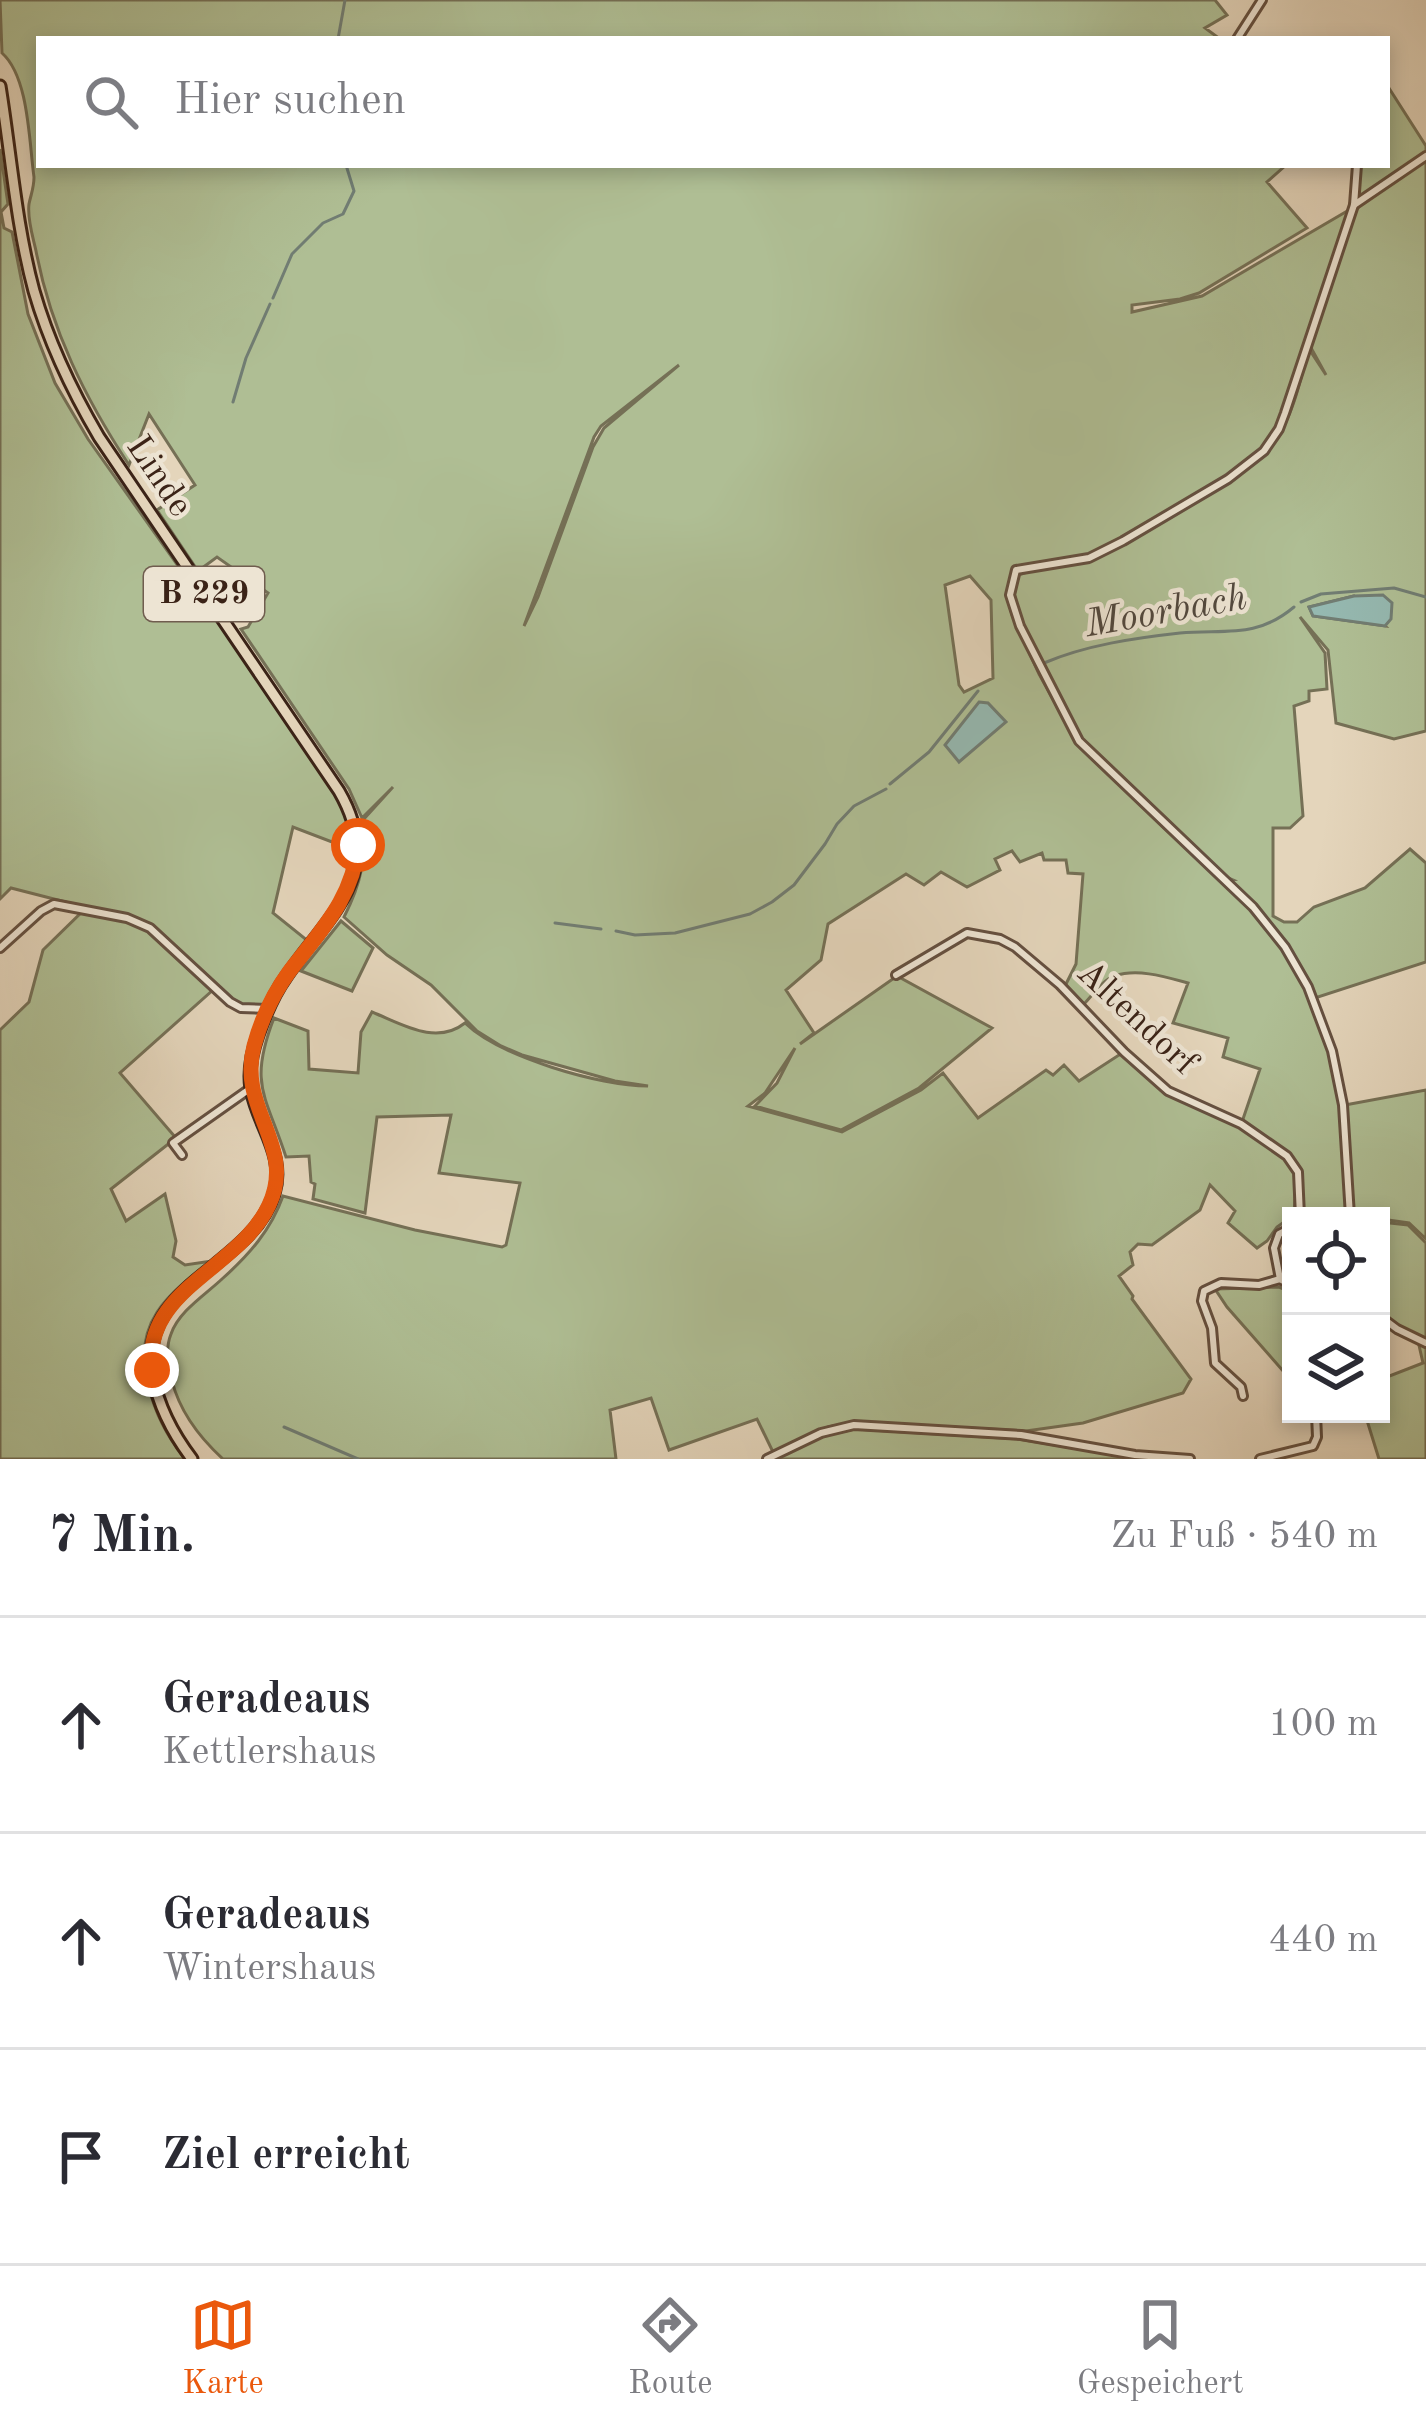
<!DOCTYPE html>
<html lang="de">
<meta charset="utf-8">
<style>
body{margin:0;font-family:"Old Standard TT",serif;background:#f7f7f7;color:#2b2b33}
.controls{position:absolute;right:36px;bottom:36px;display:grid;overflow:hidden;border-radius:0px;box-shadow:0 6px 18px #0003}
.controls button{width:108px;height:108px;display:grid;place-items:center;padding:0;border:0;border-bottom:3px solid #e1e1e2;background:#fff;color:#2b2b33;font:60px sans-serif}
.stop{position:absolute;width:36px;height:36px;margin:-27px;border:9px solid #ea580c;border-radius:50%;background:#fff}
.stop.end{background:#ea580c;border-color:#fff;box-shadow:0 3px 12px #0008}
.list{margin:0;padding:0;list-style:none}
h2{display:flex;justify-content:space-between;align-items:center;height:156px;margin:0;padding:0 48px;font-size:51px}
h2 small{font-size:39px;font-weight:400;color:#7c7c81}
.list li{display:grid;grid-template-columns:78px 1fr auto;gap:36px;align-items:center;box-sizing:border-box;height:216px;padding:0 48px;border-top:3px solid #e1e1e2}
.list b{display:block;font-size:45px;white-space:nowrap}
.list p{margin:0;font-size:39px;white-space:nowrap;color:#7c7c81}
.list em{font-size:39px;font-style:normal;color:#7c7c81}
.icon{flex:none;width:66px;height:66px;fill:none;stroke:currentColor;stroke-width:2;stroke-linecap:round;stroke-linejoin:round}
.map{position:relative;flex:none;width:1426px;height:1459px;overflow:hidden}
.search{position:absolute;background:#fff;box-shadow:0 6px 18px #0003;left:36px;right:36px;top:36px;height:132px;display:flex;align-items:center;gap:30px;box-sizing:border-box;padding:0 42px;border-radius:0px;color:#7c7c81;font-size:45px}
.sheet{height:804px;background:#fff}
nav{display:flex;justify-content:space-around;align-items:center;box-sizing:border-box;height:168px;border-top:3px solid #e1e1e2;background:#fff;font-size:33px;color:#7c7c81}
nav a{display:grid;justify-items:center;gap:6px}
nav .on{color:#ea580c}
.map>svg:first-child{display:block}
.green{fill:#afbe94;stroke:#757056;stroke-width:3;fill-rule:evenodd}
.water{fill:#95b9b1;stroke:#717d73;stroke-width:3}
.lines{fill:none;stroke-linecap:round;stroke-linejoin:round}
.stream{stroke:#717d73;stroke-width:3}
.minor-casing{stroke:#655040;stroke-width:12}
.primary-casing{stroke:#3b2317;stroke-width:15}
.minor{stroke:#ede4d3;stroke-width:6}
.primary{stroke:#e4d5bb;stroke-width:9}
.route{stroke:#ea580c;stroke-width:15}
.labels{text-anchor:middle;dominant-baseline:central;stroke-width:9;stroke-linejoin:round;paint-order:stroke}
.shield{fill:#ede4d3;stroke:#705d4f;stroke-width:3}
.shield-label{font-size:33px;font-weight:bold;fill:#3b2317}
.street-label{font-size:36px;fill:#3b2317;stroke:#ede4d3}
.water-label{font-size:39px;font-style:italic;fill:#52483e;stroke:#ede4d3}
</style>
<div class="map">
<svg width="1426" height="1459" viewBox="0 0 1426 1459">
<rect width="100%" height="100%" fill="#e4d5bb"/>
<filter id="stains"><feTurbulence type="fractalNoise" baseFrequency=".00167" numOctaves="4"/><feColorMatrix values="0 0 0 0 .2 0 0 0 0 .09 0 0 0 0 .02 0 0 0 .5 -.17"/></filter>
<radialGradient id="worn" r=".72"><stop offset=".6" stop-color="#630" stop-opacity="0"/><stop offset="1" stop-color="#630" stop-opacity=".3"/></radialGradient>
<g class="green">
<path d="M0,0H1215L1227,15L1205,28L1220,39H39V165H1286L1267,182L1307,228L1199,293L1180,299L1132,305V312L1202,296L1349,210L1280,420L1266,446L1227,478L1122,539L1087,556L1015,569L1010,578L1007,594L1012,615L1039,674L1077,742L1163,827L1252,909L1283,947L1306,989L1331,1051L1342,1105L1348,1216H1301L1296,1165L1242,1122L1260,1069L1223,1057L1228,1038L1173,1023L1188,983C1166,977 1137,968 1115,976C1102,980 1093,995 1084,1004L1065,986L1076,964L1083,874L1068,873L1066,860H1044L1042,853L1020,862L1012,851L995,859L1000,870L967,887L941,872L924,885L906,874L828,924L821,960L786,990L814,1033L800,1044L897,976L992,1028L919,1088L841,1130L755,1106L777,1083L795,1048L765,1093L748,1106L842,1132L921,1090L943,1073L978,1118L1046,1070L1053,1075L1064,1065L1079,1081L1122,1053L1167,1092L1242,1127L1291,1163L1296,1179L1294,1215L1277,1227L1267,1241L1257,1248L1228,1223L1235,1211L1210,1185L1200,1210L1152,1245L1138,1244L1130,1252L1133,1265L1119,1276L1133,1296L1132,1299L1191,1379L1183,1393L1083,1423L1026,1431L854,1422L828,1427L773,1452L757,1419L669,1450L651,1398L610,1410L616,1459H223C200,1438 180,1412 172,1381C168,1365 165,1349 171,1334C179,1311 205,1295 222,1279C249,1255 271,1230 283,1196L415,1230L502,1247L506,1245L520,1183L439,1173L451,1115L377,1117L365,1213L313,1199L315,1184L311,1182L309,1156L286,1157C266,1095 248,1085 274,1018L308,1031L309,1069L358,1073L361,1032L372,1012C402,1024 436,1046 465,1023C500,1057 600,1086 648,1086L615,1081L522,1055L501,1046L477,1031L431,985L387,955L344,917C361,884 367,857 363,820L393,787L362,818L349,789L241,629L248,627L268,593L217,557L198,571L157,510L195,485L149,414L129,465C85,398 51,330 36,251C33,237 27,219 29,204C31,194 34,188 34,177C29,142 29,77 2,53ZM679,365L604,428L593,447L538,597L524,626L594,437L601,426ZM970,576L991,600L993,678L964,692L959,685L945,585Z"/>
<path d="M1387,85L1426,146V153L1357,200L1358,165H1387Z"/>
<path d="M0,149L8,204L1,212L4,228L12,232L28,314L55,383L88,439L308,749C328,780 352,812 353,850L293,827L273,913L308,941L266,1008L237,1005L144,922L11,888L0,899Z"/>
<path d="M1426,159V731L1394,739L1336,723L1328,650L1300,617L1325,653L1327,689L1309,691V701L1294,706L1303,816L1290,828H1273V916L1284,922H1297L1314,907L1365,888L1410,849L1426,863V962L1315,998L1286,946L1228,881L1233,880L1221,875L1080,739L1040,663L1018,612L1014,592L1019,575C1043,564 1072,566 1098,557C1146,529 1257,475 1282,429C1296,405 1301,375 1309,349L1326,375L1310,346L1357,206ZM1354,596L1385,626L1313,616L1309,607Z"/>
<path d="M84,910L136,923L149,929L214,989L120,1073L176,1138L111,1189L126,1221L165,1194L176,1241L173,1257L185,1265L212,1261C167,1294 132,1323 148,1384C155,1413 166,1435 185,1459H0V1030L29,1002L43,950Z"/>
<path d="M341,921L373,948L352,991L301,971Z"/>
<path d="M1426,1090V1239L1409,1223L1381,1219V1216H1351L1345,1105Z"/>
<path d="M1381,1222L1408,1225L1426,1243V1342L1381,1315Z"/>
<path d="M1279,1287L1291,1292V1380L1227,1307L1215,1289Z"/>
<path d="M1418,1341L1426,1344V1459H1379L1365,1414H1381V1356L1387,1377L1423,1363Z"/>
<path d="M855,1429L1018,1439L1140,1459H775L822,1436Z"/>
</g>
<g class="water">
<path d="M1383,595L1392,603L1391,619L1385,626L1313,616L1309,607L1354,596Z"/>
<path d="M979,702L988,703L1006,722L959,762L945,745Z"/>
</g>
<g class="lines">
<g class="stream">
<path d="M338,39L345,0"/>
<path d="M273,298L292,254L323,223L343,214L354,191L346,165"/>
<path d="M233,402L246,358L270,304"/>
<path d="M1301,602L1321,594L1394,588L1426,597"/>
<path d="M1044,663C1086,645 1135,638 1180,633C1225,629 1256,639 1294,607"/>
<path d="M890,784L929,752L978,691"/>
<path d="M555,923L601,929"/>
<path d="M616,931L635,935L675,933L750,914L772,902L794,885L825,844L837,824L854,806L886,789"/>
<path d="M284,1427L358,1459"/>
</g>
<g class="minor-casing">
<g id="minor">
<path d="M1237,39L1262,0"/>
<path d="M1354,205L1426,156"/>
<path d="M0,948L41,911L54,904L127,918L150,928L230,1002L241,1008L268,1009"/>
<path d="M896,975L967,933L1000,939L1015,947L1060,985L1124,1052L1168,1091L1241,1124L1287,1156L1298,1172L1300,1216"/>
<path d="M182,1155L173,1143L251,1088"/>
<path d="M1350,1216L1343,1105L1332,1051L1308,987L1285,947L1253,907L1079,741L1020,626L1010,595L1016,570L1089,558L1123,541L1228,479L1264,451L1279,429L1285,413L1354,205L1357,165"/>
<path d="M1291,1228L1279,1234L1274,1248L1280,1279L1291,1285"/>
<path d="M1381,1317L1397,1329L1426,1343"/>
<path d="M1243,1396L1241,1387L1215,1363L1212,1328L1202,1301L1204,1291L1221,1283L1259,1285L1280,1279"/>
<path d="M767,1459L821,1433L854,1425L1021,1435L1135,1455L1190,1459"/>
<path d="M1260,1459L1313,1446L1317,1437L1316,1414"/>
</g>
</g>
<g class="primary-casing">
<path id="primary" d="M0,86C11,154 16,225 34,291C49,343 72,391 99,437L339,791C387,874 329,914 286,977C273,995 265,1015 258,1035C252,1052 248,1071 251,1089C258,1127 286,1154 274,1194C250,1269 135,1284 153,1377C159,1408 173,1434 192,1459"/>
</g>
<use href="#minor" class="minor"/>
<use href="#primary" class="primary"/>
</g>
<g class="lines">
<path class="route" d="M152,1370C142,1289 240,1269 269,1205C297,1146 237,1109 254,1046C261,1020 273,994 289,972C320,931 353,899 358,845"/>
</g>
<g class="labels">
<rect class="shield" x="144" y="567" width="120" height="54" rx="9"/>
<g class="shield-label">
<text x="204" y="594">B 229</text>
</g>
<g class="street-label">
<text transform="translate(158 477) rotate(56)">Linde</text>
<text transform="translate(1136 1019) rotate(43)">Altendorf</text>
</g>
<g class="water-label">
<text transform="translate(1166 612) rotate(-10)">Moorbach</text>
</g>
</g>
<rect width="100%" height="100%" filter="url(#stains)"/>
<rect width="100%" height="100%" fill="url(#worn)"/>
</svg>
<div class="controls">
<button><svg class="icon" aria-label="locate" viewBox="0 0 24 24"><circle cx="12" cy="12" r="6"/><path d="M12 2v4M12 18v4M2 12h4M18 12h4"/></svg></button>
<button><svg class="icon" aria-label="layers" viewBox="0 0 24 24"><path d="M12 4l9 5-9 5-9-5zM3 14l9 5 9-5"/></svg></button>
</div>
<div class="stop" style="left:358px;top:845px"></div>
<div class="stop end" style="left:152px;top:1370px"></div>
<div class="search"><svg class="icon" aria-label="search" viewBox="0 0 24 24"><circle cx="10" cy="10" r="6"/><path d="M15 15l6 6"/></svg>Hier suchen</div>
</div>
<section class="sheet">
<h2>7 Min.<small>Zu Fuß · 540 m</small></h2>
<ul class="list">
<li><svg class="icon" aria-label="ahead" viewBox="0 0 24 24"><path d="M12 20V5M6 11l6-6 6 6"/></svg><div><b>Geradeaus</b><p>Kettlershaus</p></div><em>100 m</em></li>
<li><svg class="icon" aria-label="ahead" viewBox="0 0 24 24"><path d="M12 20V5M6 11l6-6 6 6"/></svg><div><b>Geradeaus</b><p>Wintershaus</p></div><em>440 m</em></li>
<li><svg class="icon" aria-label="arrive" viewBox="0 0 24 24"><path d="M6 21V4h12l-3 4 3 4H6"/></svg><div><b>Ziel erreicht</b></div></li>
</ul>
</section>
<nav>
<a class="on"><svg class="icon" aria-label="map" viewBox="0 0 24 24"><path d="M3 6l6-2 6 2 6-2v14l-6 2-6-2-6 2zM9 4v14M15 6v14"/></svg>Karte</a>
<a><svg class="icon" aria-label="directions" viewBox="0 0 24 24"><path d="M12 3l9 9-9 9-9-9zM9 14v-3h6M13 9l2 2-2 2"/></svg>Route</a>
<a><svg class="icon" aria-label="saved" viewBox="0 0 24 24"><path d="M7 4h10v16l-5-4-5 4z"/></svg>Gespeichert</a>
</nav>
